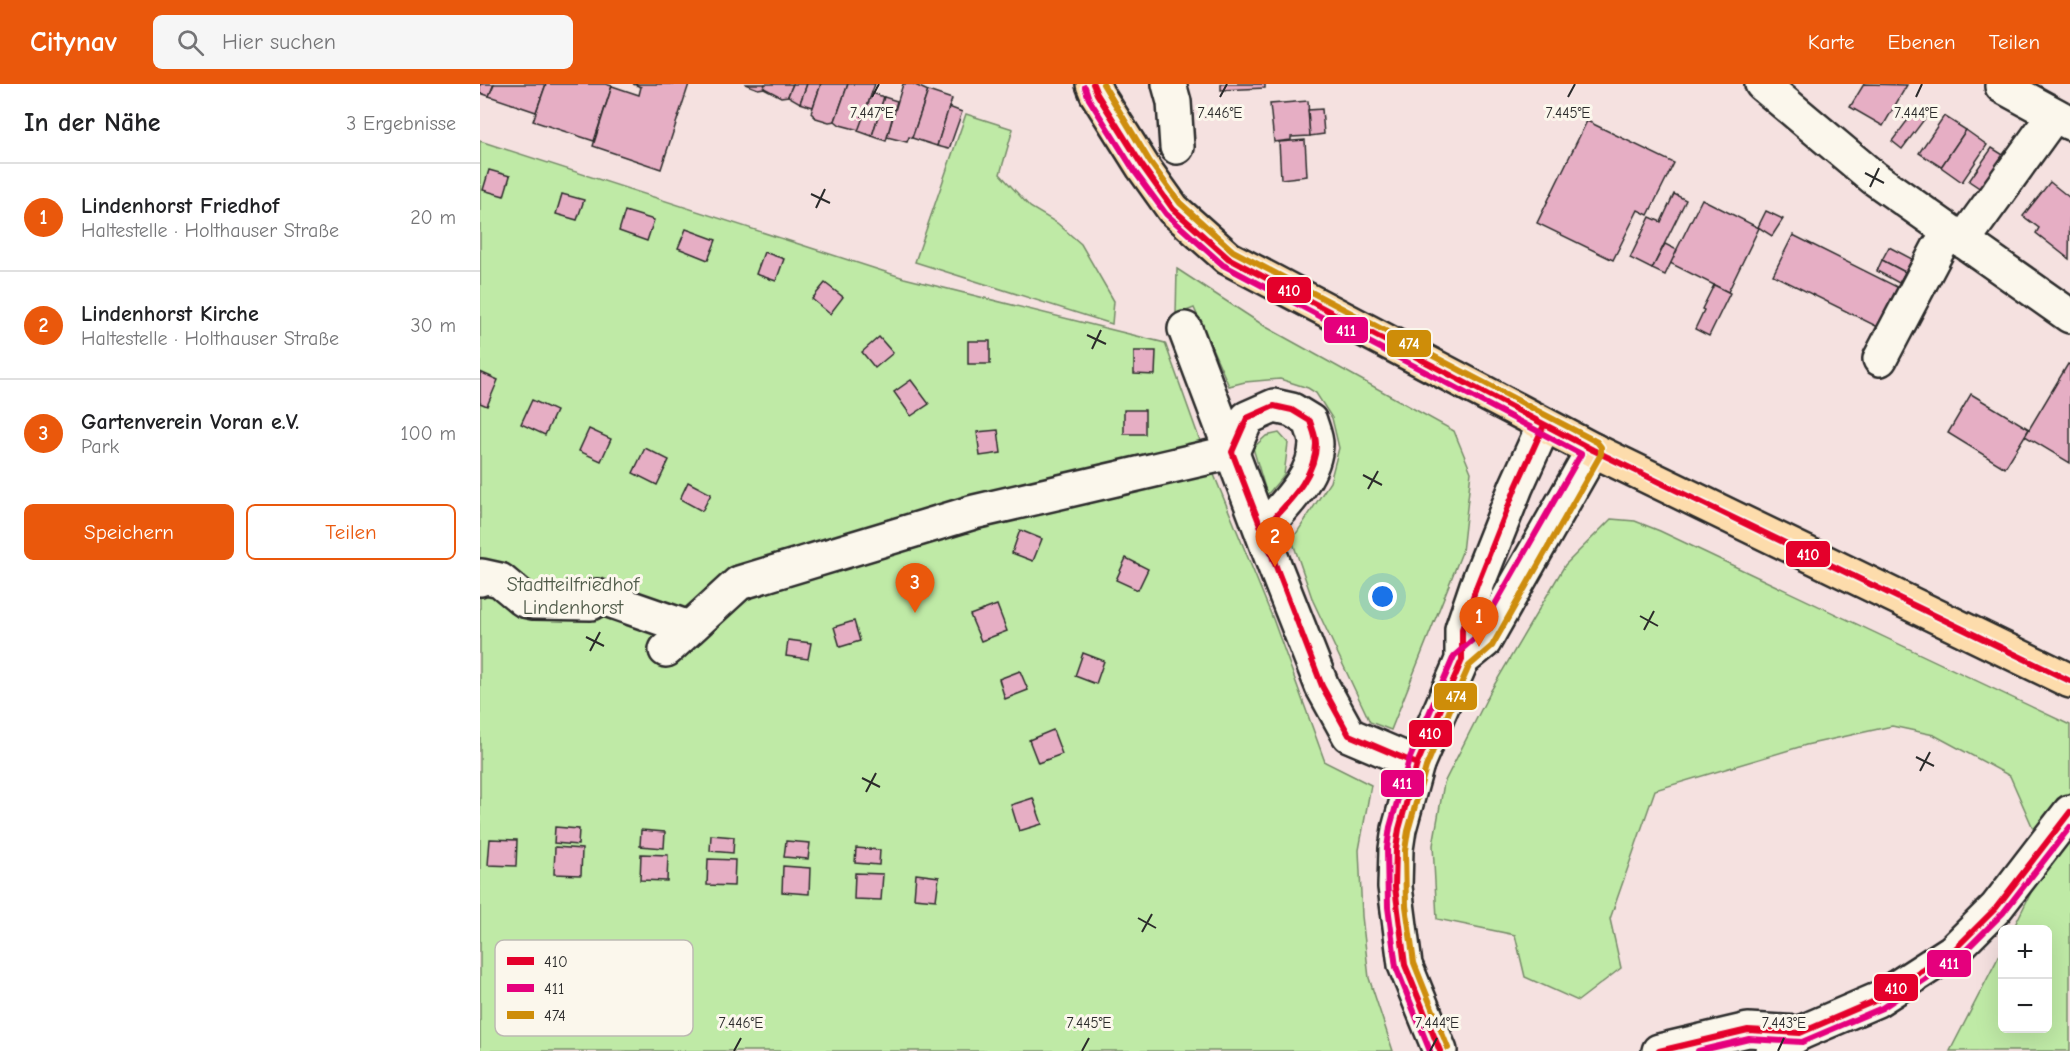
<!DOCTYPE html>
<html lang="de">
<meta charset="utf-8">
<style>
body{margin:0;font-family:"Comic Neue",sans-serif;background:#f6f6f6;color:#202124}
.controls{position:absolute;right:18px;bottom:18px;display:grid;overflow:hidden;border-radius:9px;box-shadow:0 6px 24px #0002}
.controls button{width:54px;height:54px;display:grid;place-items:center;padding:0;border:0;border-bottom:2px solid #e0e0e0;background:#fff;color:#202124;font:30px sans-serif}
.you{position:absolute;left:903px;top:513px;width:21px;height:21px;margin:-15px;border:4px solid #fff;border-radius:50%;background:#1a73e8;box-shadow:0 0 0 9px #1a73e833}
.badge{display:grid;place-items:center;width:39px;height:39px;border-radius:50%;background:#ea580c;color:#fff;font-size:20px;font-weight:700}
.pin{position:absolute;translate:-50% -50px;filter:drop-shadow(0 2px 3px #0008)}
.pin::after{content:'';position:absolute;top:32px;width:21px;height:18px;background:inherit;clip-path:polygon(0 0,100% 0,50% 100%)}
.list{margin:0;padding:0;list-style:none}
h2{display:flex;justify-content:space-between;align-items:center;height:78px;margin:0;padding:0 24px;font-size:26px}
h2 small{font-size:20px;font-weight:400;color:#757577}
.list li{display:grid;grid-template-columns:39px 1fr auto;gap:18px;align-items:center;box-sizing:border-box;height:108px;padding:0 24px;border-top:2px solid #e0e0e0}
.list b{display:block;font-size:22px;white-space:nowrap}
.list p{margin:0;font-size:20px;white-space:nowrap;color:#757577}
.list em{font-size:20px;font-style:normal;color:#757577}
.actions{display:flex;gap:12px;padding:18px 24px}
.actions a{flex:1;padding:14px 0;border:2px solid #ea580c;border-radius:9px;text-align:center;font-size:21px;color:#ea580c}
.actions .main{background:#ea580c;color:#fff}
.icon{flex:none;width:33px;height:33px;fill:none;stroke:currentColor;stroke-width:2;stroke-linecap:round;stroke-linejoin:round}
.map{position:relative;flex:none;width:1590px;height:967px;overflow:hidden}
header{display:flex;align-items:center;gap:36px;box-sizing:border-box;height:84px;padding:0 30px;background:#ea580c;color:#fff}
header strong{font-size:28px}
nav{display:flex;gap:33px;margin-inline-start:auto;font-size:21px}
.search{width:420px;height:54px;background:#f6f6f6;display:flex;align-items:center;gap:15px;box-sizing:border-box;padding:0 21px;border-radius:9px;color:#757577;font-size:22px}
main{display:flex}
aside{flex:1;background:#fff}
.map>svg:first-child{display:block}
.green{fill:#bfeaa6;stroke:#758a68;stroke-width:1.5}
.building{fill:#e6aec4;stroke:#2b2b2b;stroke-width:1.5}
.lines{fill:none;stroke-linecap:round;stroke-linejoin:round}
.minor-casing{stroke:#2b2b2b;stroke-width:38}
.major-casing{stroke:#2b2b2b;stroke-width:38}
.minor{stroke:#fbf7ec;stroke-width:33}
.major{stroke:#fddcac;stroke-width:33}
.bus-1-casing{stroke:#fbf7ec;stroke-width:10}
.bus-2-casing{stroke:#fbf7ec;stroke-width:10}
.bus-3-casing{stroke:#fbf7ec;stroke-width:10}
.bus-1{stroke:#e4002b;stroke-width:6}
.bus-2{stroke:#e5007d;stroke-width:6}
.bus-3{stroke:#ce8d09;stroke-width:6}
.ticks{fill:none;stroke:#2b2b2b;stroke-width:2}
.labels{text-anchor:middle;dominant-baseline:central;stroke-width:6;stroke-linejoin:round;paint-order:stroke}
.park-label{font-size:20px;fill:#505b4a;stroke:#fbf7ec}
.key{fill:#fbf7ec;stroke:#bdbab2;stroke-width:1.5}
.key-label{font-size:16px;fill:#2b2b2b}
.ticks-label{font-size:15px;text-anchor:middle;fill:#2b2b2b;stroke:#fbf7ec;stroke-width:6;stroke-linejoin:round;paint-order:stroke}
.line-badge{stroke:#fbf7ec;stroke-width:2}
.badge-label{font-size:16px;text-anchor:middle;font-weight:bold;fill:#fff}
</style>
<header>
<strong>Citynav</strong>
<div class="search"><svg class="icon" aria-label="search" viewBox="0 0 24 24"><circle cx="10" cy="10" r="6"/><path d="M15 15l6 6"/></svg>Hier suchen</div>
<nav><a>Karte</a><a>Ebenen</a><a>Teilen</a></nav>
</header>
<main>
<aside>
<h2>In der Nähe<small>3 Ergebnisse</small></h2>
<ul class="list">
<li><span class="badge">1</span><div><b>Lindenhorst Friedhof</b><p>Haltestelle · Holthauser Straße</p></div><em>20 m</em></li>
<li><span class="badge">2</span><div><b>Lindenhorst Kirche</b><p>Haltestelle · Holthauser Straße</p></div><em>30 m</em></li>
<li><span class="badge">3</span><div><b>Gartenverein Voran e.V.</b><p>Park</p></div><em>100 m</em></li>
</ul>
<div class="actions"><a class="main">Speichern</a><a>Teilen</a></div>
</aside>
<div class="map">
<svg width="1590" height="967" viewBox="0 0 1590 967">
<rect width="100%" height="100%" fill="#f5e1e0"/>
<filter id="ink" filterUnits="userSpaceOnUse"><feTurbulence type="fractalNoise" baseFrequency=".0167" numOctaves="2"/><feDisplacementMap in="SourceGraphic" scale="12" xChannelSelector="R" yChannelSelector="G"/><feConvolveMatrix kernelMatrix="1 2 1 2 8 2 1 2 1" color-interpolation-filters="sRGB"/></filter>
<g filter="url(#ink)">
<g class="green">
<path d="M486,30L533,45L520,90L550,123L577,139L601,160L634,217L632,240L435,178Z"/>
<path d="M0,57L424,194L685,259L719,354L793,535L845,678L891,701L879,766L882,832L889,894L913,967H0Z"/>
<path d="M697,185L786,243L974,347L991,388L982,468L911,646L890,638L833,517L812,456L850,398L859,364L852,334L836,309L828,304L800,295L765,298L749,302L714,224L696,231Z"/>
<path d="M799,349L808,359L804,391L787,411L773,364L786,352Z"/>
<path d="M1131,435L1155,437L1180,447L1590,641V967H1470L1522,866V944H1568V846L1533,845L1567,776L1530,692L1454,651L1412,642L1326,661L1175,706L1130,835L1141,884L1098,917L1045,893L1035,851L957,835L953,761L964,699L1010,608L1085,481Z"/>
</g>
<g class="building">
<path d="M0,0H14L9,12L0,9Z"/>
<path d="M14,0H66L56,28L9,12Z"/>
<path d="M66,0H125L132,2L114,57L53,37Z"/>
<path d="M209,0L181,85L113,62L132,2L159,11L161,3L153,0Z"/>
<path d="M285,0L284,4L278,5L265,0Z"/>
<path d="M285,0H313L308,12L301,13L284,4Z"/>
<path d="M313,0H327L320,19L308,12Z"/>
<path d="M327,0H341L333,23L320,19Z"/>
<path d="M341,0H368L355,37L349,38L336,34L331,29Z"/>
<path d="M368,0H395L379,46L360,41L355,37Z"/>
<path d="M423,0H433L448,7L432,54L429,53L427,58L407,53Z"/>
<path d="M741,0H785V4L741,6Z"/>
<path d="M1384,0L1427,1L1403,42L1370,23Z"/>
<path d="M448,7L472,15L457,62L432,54Z"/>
<path d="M392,9L404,13L392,52L378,47Z"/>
<path d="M404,13L417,17L406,57L392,52Z"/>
<path d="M828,17L830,52L811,53V56L794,58L790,20Z"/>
<path d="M469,23L482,28L469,65L457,62Z"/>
<path d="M842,25L844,50L830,52L828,26Z"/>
<path d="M1436,25L1446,33L1422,65L1412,57Z"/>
<path d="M1464,32L1486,46L1461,83L1439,69Z"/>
<path d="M1107,37L1194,79L1168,131L1158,126L1133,176L1057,139Z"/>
<path d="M1486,46L1507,61L1482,98L1461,83Z"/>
<path d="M825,56L827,92L801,95L799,58Z"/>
<path d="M1512,64L1528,74L1504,107L1489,97Z"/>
<path d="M9,86L30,92L24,112L3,106Z"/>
<path d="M1570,98L1590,114L1589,175L1556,149L1559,144L1543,132Z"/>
<path d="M82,110L104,116L97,136L76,130Z"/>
<path d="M1194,110L1206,116L1172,185L1150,174L1170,133L1181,138Z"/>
<path d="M1222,115L1279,144L1248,208L1190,179Z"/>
<path d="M145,127L174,136L167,157L139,147Z"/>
<path d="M1286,127L1303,135L1292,152L1278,143Z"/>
<path d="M206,145L236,156L228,176L198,164Z"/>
<path d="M1313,151L1419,204L1400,244L1293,191Z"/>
<path d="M1185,160L1197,166L1185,191L1172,185Z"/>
<path d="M1409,163L1432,175L1425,188L1402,176Z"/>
<path d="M284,168L304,175L296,197L276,190Z"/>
<path d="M1402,176L1425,188L1419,199L1397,187Z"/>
<path d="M345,199L363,213L350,230L332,215Z"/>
<path d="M1234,201L1250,209L1229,252L1215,245L1224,226L1222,225Z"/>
<path d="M399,253L413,269L395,284L382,268Z"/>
<rect x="488" y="257" width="22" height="23"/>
<path d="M654,267H676L675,291L654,290Z"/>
<path d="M1588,280L1590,281V379L1545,352Z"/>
<path d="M0,288L18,296L7,322L0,319Z"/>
<path d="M431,296L449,320L431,332L414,308Z"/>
<path d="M1491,310L1549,345L1525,384L1468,349Z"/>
<path d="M52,316L76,327L65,351L41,340Z"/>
<rect x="644" y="326" width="21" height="24"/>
<path d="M109,345L131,355L121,377L99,367Z"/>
<path d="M518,346L521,369L500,372L497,348Z"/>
<path d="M165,364L189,376L177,401L153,389Z"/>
<path d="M208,398L231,410L222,427L200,415Z"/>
<path d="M540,446L562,455L553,477L532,469Z"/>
<path d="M646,474L668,485L658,506L636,496Z"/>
<path d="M517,521L527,547L501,557L490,531Z"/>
<path d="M374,537L380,557L360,563L354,543Z"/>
<path d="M308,556L331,559L328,575L306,572Z"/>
<path d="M603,569L624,577L616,600L595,592Z"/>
<path d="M540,587L548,606L525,615L519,595Z"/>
<path d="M573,646L582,670L558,679L549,656Z"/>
<path d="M553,714L562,740L539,747L531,721Z"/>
<path d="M75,743L99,745L98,761L74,759Z"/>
<path d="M161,746L185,748L184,764L160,762Z"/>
<path d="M231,751L254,753L253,769L230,767Z"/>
<path d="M10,755L37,756L36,782L8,781Z"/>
<path d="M306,757L330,759L328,775L304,773Z"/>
<path d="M75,763L102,765L101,791L74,790Z"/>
<path d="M376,764L400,766L399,781L375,779Z"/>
<path d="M161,770L188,771L187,797L160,796Z"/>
<path d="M228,775L255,776L254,802L227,801Z"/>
<path d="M303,782L330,784L329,810L302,808Z"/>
<path d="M375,789L403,790L401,816L374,815Z"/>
<path d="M436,790L459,793L456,816L434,814Z"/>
</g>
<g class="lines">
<g class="minor-casing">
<g id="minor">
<path d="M689,0L694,18L697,63"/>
<path d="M1282,0L1394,94L1590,232"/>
<path d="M1522,2L1590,39"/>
<path d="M1483,157L1574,31"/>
<path d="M705,245L795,483L842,602L869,651L937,680"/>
<path d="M1400,275L1458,165L1470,148"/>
<path d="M752,368L767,334L794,322L812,326L830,337C832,344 836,353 836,360C835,394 802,423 782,447"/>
<path d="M0,495L2,492L20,496L44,516L54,518L111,519L117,512L209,544"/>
<path d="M186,566L259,499L494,428L752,368"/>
<path d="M982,576L1004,558L1113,366"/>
<path d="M960,967L925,881L915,803L916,765L919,745L937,680L982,576V545L997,501L1036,403L1064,341"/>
<path d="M1179,967L1268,946L1320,949"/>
<path d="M1293,967L1320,949L1397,916L1473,867L1516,824L1590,728"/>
</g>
</g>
<g class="major-casing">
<path id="major" d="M613,0L617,10L663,83L693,125L748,174L1113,366L1590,597"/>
</g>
<use href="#minor" class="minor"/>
<use href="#major" class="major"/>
<g class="bus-1-casing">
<g id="bus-1">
<path d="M613,0L617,10L663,83L693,125L748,174L1113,366L1590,597"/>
<path d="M782,447C803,423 836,395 836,360C836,352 832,344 830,337L812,326L794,322L767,334L752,368L842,602L869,651L937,680"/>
<path d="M960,967L925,881L915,803L916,765L919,745L937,680L982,576V545L997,501L1036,403L1064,341"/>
<path d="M1179,967L1268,946L1320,949L1397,916L1473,867L1516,824L1590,728"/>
</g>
</g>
<g class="bus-2-casing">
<g id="bus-2">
<path d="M605,3L609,15L655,88L686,130L743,181L1101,370L997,552L974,572L929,676L910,743L907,764L908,823L916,883L950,967"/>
<path d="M1218,967L1269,955L1322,958L1402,924L1479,873L1523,829L1590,743"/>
</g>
</g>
<g class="bus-3-casing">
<path id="bus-3" d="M623,0L670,78L700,119L753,167L1117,358L1121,363V370L1012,562L989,582L971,623L946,683L928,747L925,766L926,822L934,879L968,964"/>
</g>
<use href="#bus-1" class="bus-1"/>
<use href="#bus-2" class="bus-2"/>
<use href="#bus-3" class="bus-3"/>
</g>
</g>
<path class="ticks" d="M392,13L399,0M740,13L747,0M1088,13L1095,0M1436,13L1442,0M1385,89L1404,99M1390,103L1399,84M331,110L350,119M336,124L345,105M607,251L626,260M612,265L621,246M883,391L902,401M888,405L898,387M1160,532L1178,542M1164,546L1174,527M106,553L124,562M110,567L120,548M1436,673L1454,682M1440,687L1450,668M382,694L400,703M386,708L396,689M658,834L676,844M662,848L672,830M254,967L261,954M602,967L609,954M950,967L957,954M1298,967L1304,954"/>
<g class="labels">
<g class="park-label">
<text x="93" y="500">Stadtteilfriedhof<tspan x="93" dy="23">Lindenhorst</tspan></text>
</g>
</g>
<rect x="15" y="856" width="198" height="96" rx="9" class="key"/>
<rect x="27" y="873" width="27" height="8" fill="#e4002b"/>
<rect x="27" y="900" width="27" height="8" fill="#e5007d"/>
<rect x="27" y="927" width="27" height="8" fill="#ce8d09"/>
<g class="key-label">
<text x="64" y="883">410</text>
<text x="64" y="910">411</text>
<text x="64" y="937">474</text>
</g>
<g class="ticks-label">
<text x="392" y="34">7.447°E</text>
<text x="740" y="34">7.446°E</text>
<text x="1088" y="34">7.445°E</text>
<text x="1436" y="34">7.444°E</text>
<text x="261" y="944">7.446°E</text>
<text x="609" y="944">7.445°E</text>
<text x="957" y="944">7.444°E</text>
<text x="1304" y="944">7.443°E</text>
</g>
<g class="line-badge">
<rect x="786" y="192" width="46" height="28" rx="6" fill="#e4002b"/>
<rect x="843" y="232" width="46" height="28" rx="6" fill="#e5007d"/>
<rect x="906" y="245" width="46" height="29" rx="6" fill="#ce8d09"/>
<rect x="1305" y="456" width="46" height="28" rx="6" fill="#e4002b"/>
<rect x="953" y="598" width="45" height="29" rx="6" fill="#ce8d09"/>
<rect x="928" y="635" width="45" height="29" rx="6" fill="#e4002b"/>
<rect x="900" y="685" width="45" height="29" rx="6" fill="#e5007d"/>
<rect x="1446" y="865" width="46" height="29" rx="6" fill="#e5007d"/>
<rect x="1393" y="889" width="46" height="29" rx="6" fill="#e4002b"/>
</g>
<g class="badge-label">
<text x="809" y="212">410</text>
<text x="866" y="252">411</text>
<text x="929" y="265">474</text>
<text x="1328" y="476">410</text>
<text x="976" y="618">474</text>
<text x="950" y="655">410</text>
<text x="922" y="705">411</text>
<text x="1469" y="885">411</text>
<text x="1416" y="910">410</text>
</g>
</svg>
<div class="controls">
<button>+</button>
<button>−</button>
</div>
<div class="you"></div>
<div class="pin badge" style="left:999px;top:563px">1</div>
<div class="pin badge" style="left:795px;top:483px">2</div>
<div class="pin badge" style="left:435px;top:529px">3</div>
</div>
</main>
